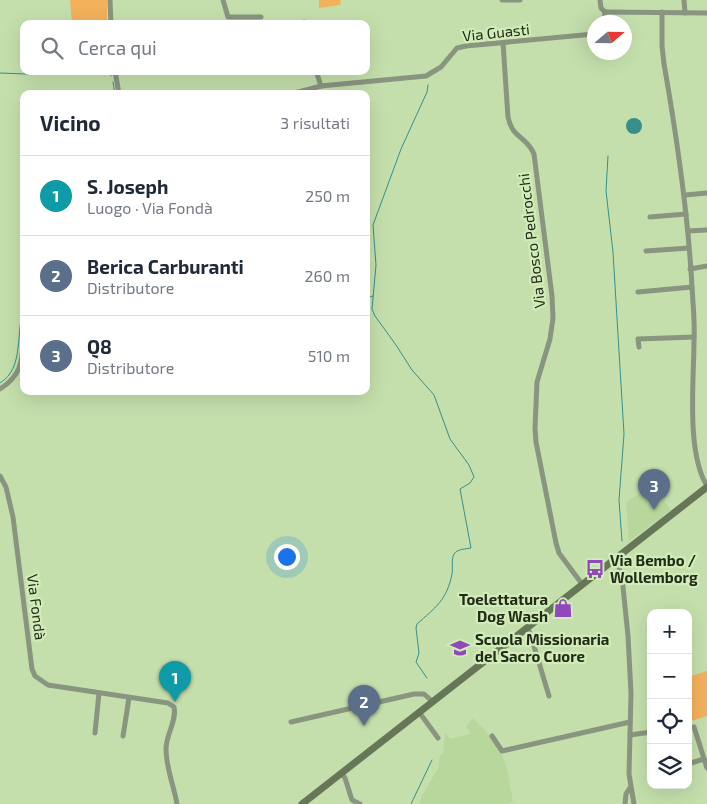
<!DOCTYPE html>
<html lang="it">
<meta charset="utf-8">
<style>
body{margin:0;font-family:"Exo 2",sans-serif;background:#f2f2f3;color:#1f2937}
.controls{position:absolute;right:15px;bottom:15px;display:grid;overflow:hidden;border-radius:10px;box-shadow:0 5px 20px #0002}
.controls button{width:45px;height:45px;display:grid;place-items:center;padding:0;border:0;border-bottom:1px solid #e0e1e3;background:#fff;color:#1f2937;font:25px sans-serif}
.compass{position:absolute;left:587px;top:15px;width:45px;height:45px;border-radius:50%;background:#fff;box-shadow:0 5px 20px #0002;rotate:70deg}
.you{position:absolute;left:286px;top:556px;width:18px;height:18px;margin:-12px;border:4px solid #fff;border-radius:50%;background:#1a73e8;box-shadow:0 0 0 8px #1a73e833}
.badge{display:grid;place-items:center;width:32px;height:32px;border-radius:50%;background:#0f766e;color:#fff;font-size:16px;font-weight:700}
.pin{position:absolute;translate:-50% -41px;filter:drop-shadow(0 1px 2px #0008)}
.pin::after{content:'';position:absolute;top:26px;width:18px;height:15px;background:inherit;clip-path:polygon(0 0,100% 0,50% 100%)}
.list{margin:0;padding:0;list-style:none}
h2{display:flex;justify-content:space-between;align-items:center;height:65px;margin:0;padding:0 20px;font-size:21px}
h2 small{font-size:16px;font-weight:400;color:#747a83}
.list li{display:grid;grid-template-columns:32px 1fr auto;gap:15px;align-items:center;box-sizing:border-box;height:80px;padding:0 20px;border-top:1px solid #e0e1e3}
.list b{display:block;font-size:19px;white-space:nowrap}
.list p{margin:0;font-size:16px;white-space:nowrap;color:#747a83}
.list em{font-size:16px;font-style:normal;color:#747a83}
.icon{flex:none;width:28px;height:28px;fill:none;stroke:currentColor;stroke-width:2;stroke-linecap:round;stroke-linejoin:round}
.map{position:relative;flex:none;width:707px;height:804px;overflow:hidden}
.search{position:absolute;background:#fff;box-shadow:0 5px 20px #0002;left:20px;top:20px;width:350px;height:55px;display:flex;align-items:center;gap:12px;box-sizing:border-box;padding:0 18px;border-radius:10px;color:#747a83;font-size:19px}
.panel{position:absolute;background:#fff;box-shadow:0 5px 20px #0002;left:20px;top:90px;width:350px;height:305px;border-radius:10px}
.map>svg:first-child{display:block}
.built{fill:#b8d79d}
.green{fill:#f3b15c}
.water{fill:#388e8a}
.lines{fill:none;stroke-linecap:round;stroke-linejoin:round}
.stream{stroke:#388e8a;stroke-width:1}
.street{stroke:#8a9580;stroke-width:5}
.secondary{stroke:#667657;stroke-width:7}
.labels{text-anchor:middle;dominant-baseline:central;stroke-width:4.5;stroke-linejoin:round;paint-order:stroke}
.street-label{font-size:15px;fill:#212b18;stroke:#d1ecb9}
.poi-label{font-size:15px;font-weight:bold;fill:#212b18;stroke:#d1ecb9;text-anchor:start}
</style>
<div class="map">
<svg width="707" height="804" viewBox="0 0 707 804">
<rect width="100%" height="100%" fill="#c4dfac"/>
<g class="built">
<path d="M653,485L671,510L629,541L626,502Z"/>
<path d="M473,718L484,729L500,750L507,768L513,802L505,804H419L422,796L438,768L440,755L443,754L445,732L450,739L470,734L469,730L466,727Z"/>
</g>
<g class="green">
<path d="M70,0H107V24H72Z"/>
<path d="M319,0H341L340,5L319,8Z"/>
<path d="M707,671V716L688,722V677Z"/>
</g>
<circle class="water" cx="634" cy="126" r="8"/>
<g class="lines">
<g class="stream">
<path d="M0,73L26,74L109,73L111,76"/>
<path d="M113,82L115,94"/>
<path d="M608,156L606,191L613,252L624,434L619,500L622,541"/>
<path d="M366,298L373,296"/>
<path d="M0,383C25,368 15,332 24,307"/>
<path d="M427,678L416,662L419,653L416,628L417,624C435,608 447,600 452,574C453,568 451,560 454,554C457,549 466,549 471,548L460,489L470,483L474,477L469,465L450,439L434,395L412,370L396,345L375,316L372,309L376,265L373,225L401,149L427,92L428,85"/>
<path d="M411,804L432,760"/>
</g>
<g class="street">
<path d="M110,0L111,24"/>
<path d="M223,0L228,17H261"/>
<path d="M502,0H520"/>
<path d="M600,0L601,8L605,12"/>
<path d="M684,0L685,13"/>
<path d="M605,12L707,13"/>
<path d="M662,12V46L664,64C677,138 688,212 692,287C693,305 695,322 694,340C694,380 686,452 707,486"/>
<path d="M304,22L305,24"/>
<path d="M604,22L605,12"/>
<path d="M503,43L508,117C513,140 526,135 534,154L552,296L553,318L550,339L537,382L535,428L536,442L556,543L559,553L582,584"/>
<path d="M115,71L119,94"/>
<path d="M316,71L321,86"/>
<path d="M291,94L321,86L426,76L441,67L457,48L466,46L594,34"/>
<path d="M685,195L707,193"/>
<path d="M650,217L686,214"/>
<path d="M688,231L707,230"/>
<path d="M646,251L689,248"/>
<path d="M690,269L707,266"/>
<path d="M638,292L692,287"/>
<path d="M639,347L638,339L694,337"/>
<path d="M0,389C22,375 22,361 24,336"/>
<path d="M0,476L6,487L13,517L32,669L35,676L48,685L168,703L174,707C177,721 166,734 166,749C166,768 174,786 177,804"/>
<path d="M616,558L622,577L628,636L631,693L629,774L634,804"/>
<path d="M527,628L530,633L549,696"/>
<path d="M419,712L438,738"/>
<path d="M291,722L414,694H424L433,702"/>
<path d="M694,727L707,768"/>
<path d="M95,733L99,693"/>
<path d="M630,735L651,732"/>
<path d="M123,736L129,698"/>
<path d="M492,736L502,751L630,722"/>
<path d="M688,764L704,759"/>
<path d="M342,774L345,778L352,800L360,804"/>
<path d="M625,804L626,794L630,788"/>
</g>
<path class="secondary" d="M302,804L707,487"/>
</g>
<defs>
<g id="bus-bare" transform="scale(1.5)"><path d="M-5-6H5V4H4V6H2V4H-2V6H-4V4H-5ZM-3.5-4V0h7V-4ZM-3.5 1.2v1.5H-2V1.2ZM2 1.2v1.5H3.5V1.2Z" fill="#9048ba" stroke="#d1ecb9" stroke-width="2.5" paint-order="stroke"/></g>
<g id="shop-bare" transform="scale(1.5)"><path d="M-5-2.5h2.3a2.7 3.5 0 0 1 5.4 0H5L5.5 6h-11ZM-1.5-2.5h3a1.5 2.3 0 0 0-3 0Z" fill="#9048ba" stroke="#d1ecb9" stroke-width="2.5" paint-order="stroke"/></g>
<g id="school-bare" transform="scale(1.5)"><path d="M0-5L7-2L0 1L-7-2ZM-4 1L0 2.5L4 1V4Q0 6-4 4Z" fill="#9048ba" stroke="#d1ecb9" stroke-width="2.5" paint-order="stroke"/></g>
</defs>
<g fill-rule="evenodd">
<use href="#bus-bare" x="595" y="569"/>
<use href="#shop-bare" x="563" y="608"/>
<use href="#school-bare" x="460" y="648"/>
</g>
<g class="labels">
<g class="street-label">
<text transform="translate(496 32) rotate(-6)">Via Guasti</text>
<text transform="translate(531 241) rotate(-97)">Via Bosco Pedrocchi</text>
<text transform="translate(37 607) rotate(83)">Via Fondà</text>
</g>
<g class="poi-label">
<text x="610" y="560">Via Bembo /<tspan x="610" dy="17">Wollemborg</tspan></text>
<text x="548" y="599" text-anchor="end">Toelettatura<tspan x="548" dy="17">Dog Wash</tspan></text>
<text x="475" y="639">Scuola Missionaria<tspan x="475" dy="17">del Sacro Cuore</tspan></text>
</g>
</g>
</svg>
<div class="controls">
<button>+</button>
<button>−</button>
<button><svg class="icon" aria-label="locate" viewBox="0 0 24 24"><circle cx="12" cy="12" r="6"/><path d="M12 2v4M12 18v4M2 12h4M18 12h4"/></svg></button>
<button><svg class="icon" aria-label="layers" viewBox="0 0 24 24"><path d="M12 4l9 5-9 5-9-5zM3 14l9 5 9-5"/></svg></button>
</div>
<svg class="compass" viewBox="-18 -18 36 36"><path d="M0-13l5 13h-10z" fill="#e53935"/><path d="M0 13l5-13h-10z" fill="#747a83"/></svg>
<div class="you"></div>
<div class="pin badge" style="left:175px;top:702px;background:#0f9aa8">1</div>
<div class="pin badge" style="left:364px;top:726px;background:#5c6f8a">2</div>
<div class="pin badge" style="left:654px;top:510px;background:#5c6f8a">3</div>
<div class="search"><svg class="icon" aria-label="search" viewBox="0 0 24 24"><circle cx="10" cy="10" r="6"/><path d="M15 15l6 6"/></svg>Cerca qui</div>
<section class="panel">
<h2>Vicino<small>3 risultati</small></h2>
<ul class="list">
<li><span class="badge" style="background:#0f9aa8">1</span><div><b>S. Joseph</b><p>Luogo · Via Fondà</p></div><em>250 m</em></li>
<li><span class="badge" style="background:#5c6f8a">2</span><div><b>Berica Carburanti</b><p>Distributore</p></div><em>260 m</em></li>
<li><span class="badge" style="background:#5c6f8a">3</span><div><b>Q8</b><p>Distributore</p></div><em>510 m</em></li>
</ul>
</section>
</div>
